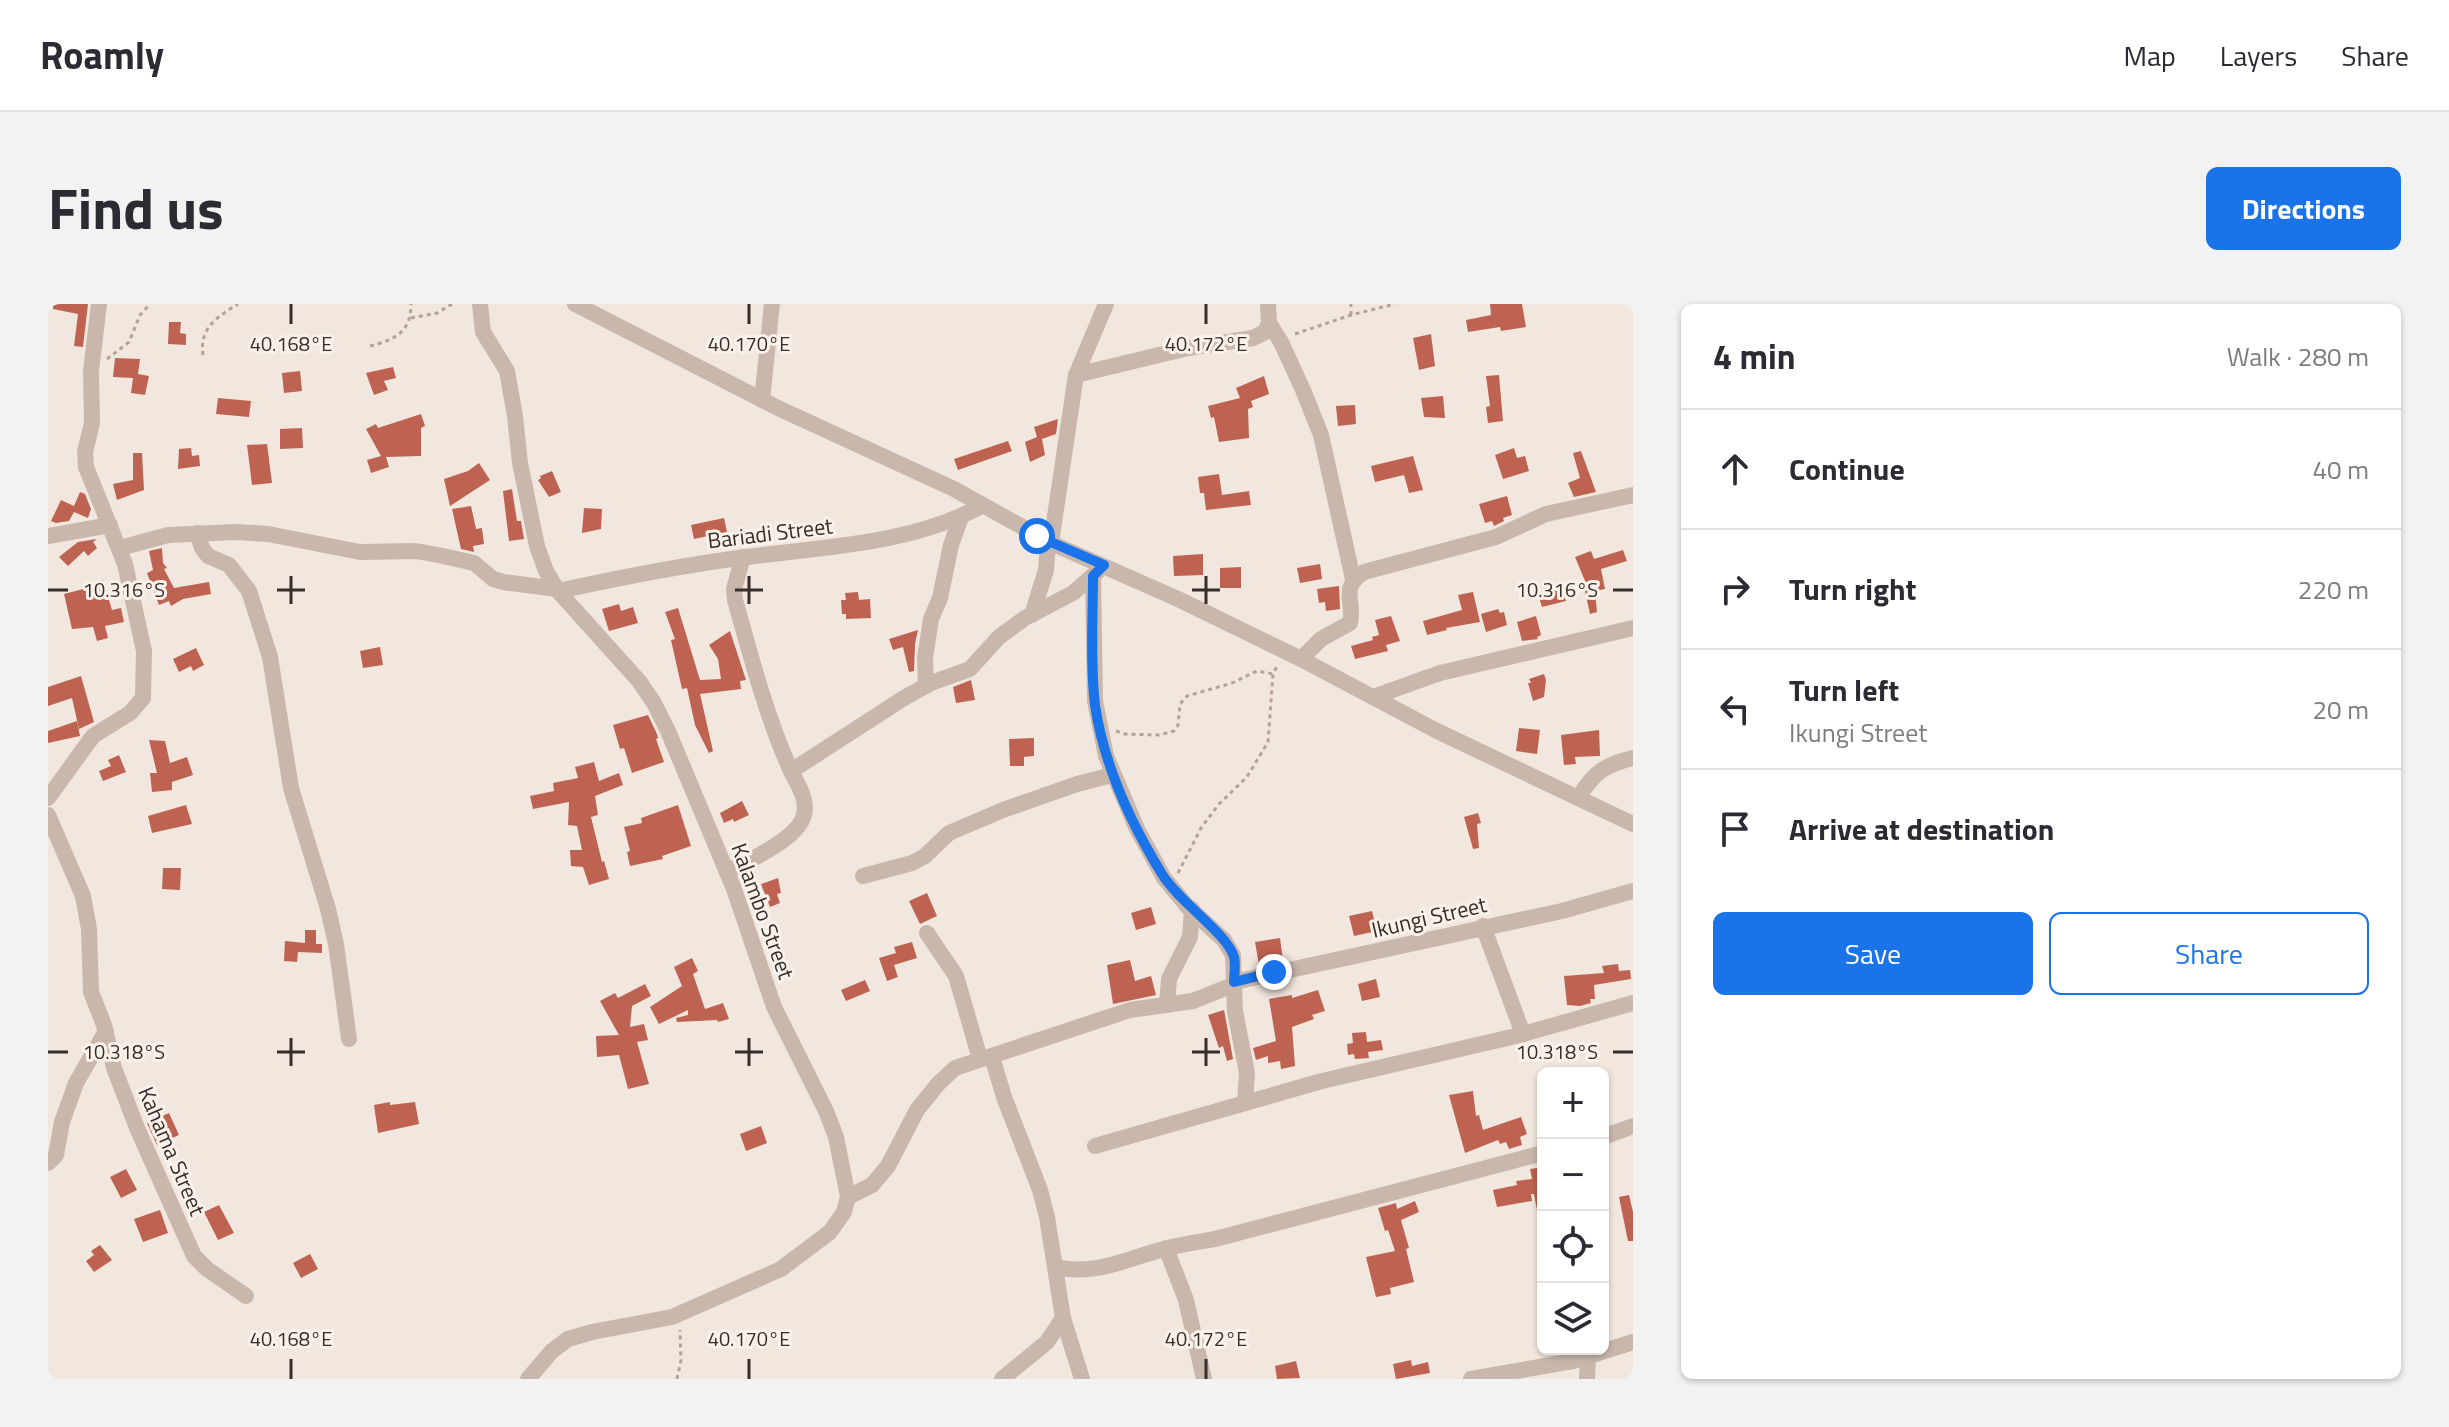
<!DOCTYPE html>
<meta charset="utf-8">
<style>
body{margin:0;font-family:"Titillium Web",sans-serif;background:#f2f2f3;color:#2b2b33}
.controls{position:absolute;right:24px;bottom:24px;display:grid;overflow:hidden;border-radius:12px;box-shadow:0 2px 6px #0004}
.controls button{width:72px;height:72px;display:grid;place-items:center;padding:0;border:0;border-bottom:2px solid #e1e1e2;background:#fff;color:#2b2b33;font:40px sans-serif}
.stop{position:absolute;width:24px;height:24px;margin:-18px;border:6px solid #1a73e8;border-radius:50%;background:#fff}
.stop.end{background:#1a73e8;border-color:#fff;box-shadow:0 2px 8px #0008}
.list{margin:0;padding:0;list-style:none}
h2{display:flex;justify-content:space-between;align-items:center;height:104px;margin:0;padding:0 32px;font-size:34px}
h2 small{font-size:26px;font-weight:400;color:#7c7c81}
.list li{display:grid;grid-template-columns:52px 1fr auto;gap:24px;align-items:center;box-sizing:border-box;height:120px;padding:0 32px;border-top:2px solid #e1e1e2}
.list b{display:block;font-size:30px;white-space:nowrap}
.list p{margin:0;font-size:26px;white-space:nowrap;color:#7c7c81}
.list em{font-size:26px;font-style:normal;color:#7c7c81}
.actions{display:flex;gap:16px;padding:24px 32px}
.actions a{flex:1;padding:18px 0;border:2px solid #1a73e8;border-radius:12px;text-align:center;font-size:28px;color:#1a73e8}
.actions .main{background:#1a73e8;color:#fff}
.icon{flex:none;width:44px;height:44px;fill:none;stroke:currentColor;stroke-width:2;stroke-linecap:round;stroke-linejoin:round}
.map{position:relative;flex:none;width:1585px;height:1075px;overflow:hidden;border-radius:12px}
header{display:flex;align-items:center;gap:48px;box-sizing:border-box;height:112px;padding:0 40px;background:#fff;border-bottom:2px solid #e1e1e2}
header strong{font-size:38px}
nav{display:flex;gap:44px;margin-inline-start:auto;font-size:28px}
.intro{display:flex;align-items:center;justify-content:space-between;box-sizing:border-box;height:192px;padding:0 48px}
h1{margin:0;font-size:56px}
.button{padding:20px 36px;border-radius:12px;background:#1a73e8;color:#fff;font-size:28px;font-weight:700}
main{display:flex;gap:48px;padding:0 48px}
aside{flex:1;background:#fff;border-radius:12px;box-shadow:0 2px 6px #0004}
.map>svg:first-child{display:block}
.building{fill:#be6351}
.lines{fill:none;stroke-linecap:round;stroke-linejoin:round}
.path{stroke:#b5a196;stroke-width:3;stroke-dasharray:4 4;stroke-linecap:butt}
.minor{stroke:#c9b7ac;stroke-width:16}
.route{stroke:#1a73e8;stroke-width:10}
.ticks{fill:none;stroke:#372d2a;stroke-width:3}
.labels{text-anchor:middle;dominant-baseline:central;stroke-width:6;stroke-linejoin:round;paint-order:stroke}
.street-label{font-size:22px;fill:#372d2a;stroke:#f9f2eb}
.ticks-label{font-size:20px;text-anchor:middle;fill:#372d2a;stroke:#f9f2eb;stroke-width:6;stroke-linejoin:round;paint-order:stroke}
</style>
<header>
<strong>Roamly</strong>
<nav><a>Map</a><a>Layers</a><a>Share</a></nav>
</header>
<div class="intro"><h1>Find us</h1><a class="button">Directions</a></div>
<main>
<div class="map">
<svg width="1585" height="1075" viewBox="0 0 1585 1075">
<rect width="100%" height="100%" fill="#f1e7df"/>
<g class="building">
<path d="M5,0H40L35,43L26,42L30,10L5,5Z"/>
<path d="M1442,0H1474L1478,23L1453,27L1452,23L1420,28L1418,16L1443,11Z"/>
<path d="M121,18H133L132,29L138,30V41L120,40Z"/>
<path d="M1383,30L1387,62L1371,66L1365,34Z"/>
<path d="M67,54L92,55L90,70L101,72L97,91L83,89L85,74L65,73Z"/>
<path d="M345,63L348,74L336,77L340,86L326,91L318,69Z"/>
<path d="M252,67L254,87L236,89L234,69Z"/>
<path d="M1451,71L1455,117L1440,119L1438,103L1442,102L1438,72Z"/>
<path d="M1216,72L1221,90L1203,97L1205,103L1200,105L1201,134L1171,138L1166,113L1163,114L1160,102L1192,94L1188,84Z"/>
<path d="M1395,92L1397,114L1376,113L1373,94Z"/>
<path d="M170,94L203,97L201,113L168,110Z"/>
<path d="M1307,101L1308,120L1290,122L1288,102Z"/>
<path d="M373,110L377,122L373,124V152L338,153L341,163L323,169L319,156L333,152L318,125L328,120L330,124Z"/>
<path d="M1010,115L1008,130L994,135L997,151L982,158L977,138L989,133L986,123Z"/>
<path d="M254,124L255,144L232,145V125Z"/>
<path d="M960,137L964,147L910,166L906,155Z"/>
<path d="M219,140L224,179L204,181L199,141Z"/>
<path d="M143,144L144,152L151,151L152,162L130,165L131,145Z"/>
<path d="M1466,144L1469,154L1477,152L1481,167L1455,175L1447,151Z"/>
<path d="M1533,147L1548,188L1526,193L1520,179L1532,174L1525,149Z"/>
<path d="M85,149H94L96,186L69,196L65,180L85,176Z"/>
<path d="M1365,152L1375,186L1361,189L1356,171L1327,178L1323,162Z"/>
<path d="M431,159L442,176L402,202L396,175L420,167Z"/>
<path d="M504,167L513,188L501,193L490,176L493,174L492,172Z"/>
<path d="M1171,170L1174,191L1201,187L1203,201L1158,206L1156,189H1152L1150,173Z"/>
<path d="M464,185L469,217H473L476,235L461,237L455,187Z"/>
<path d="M32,188L37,190L43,205L40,214L26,208L21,217L8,219L3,217L13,196L26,202Z"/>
<path d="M1459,192L1464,211L1455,214L1456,217L1446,222L1444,217L1437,219L1431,200Z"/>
<path d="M423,202L428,225L434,224L436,240L425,242L426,248L413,245L404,205Z"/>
<path d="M536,204L554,205L553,225L534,229Z"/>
<path d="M676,214L679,228L646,235L643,221Z"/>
<path d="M49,235L45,238L49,244L40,252L36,247L20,262L11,253L30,238Z"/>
<path d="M114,244L115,259L119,264L116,265L126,284L161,278L163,290L135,295L123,302L121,297L111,301L99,269L105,266L101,247Z"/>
<path d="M1575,246L1579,257L1553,265L1557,285L1547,287L1549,308L1542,310L1535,278L1537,277L1527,253L1543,247L1546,255Z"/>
<path d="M1155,250V271L1126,272L1125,252Z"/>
<path d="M1272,260L1274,275L1252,279L1249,264Z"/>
<path d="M1193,263V284H1172V264Z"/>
<path d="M55,276L64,306L73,304L76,318L57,322L60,334L49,337L45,323L24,325L16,290L39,284L38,281Z"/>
<path d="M1291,282L1292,305L1278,307L1277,298L1271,299L1269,285Z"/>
<path d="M1514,284L1518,297L1494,303L1490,290Z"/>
<path d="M810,288L811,296L822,295L823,314L798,315V310H794L793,296H798L797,289Z"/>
<path d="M1425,288L1432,318L1398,324L1399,326L1379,331L1375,317L1414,306L1410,291Z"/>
<path d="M571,300L573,307L585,303L590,319L561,327L554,305Z"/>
<path d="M630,304L652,376L673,375L670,355L661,341L682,327L698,376L692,377L693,385L652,390L665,447L661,449L647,421L639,384L634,385L623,336L627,335L617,308Z"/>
<path d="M1450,305L1452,309L1456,308L1459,321L1438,328L1433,310Z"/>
<path d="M1343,312L1352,337L1338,341L1340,347L1307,355L1303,342L1325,336L1324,333L1331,331L1327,316Z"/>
<path d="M1488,312L1493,331L1489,333L1490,335L1474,337L1469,318Z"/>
<path d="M870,326L867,340L866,367L861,368L855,343L845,346L841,335Z"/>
<path d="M332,343L335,361L315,364L312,347Z"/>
<path d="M148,344L156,361L145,367L143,362L131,368L125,355Z"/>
<path d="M1496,370L1498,376L1496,393L1485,397L1480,379H1483L1481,375Z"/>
<path d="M33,372L46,418L31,425L24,394L0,402V383Z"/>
<path d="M923,376L927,396L908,399L905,383Z"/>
<path d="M600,411L609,430L610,434L608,435L616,458L584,469L576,444L572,445L565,421Z"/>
<path d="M29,417L32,432L0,439V427Z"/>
<path d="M1471,424L1492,426L1489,450L1468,447Z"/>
<path d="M1551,426L1552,452L1527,453L1528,460L1516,461L1513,431Z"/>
<path d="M986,434V452L976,453V462H962L961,435Z"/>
<path d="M101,436L117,437L122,459L139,453L145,471L124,478V486L104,488L102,469H109Z"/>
<path d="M71,451L78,468L55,477L51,467L63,462L60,456Z"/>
<path d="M546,458L551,477L571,469L575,481L547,492L550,511L543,513L554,558L556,557L561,575L541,581L535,563L523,562L522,546H534L529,522L520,521L521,498L485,505L482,492L506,487L505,479L530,474L527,463Z"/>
<path d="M694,497L701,511L686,518L685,515L676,519L672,509Z"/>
<path d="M138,501L144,520L104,529L100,512Z"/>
<path d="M630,501L643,542L614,552L615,555L582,562L579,548L582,547L576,523L594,519L593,514Z"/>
<path d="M1430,509L1433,519L1429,520L1431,544L1425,545L1416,513Z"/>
<path d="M115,564H133L132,586L114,585Z"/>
<path d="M730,574L733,589L729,590L732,599L722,603L713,580Z"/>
<path d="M879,589L889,612L872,620L861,597Z"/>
<path d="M1103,603L1108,620L1088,626L1083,609Z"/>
<path d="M1324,607L1329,627L1306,632L1301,612Z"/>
<path d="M257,626H268V640H274V649L250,648L249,658L236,657L237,637L257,639Z"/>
<path d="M1232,634L1235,656L1211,661L1207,638Z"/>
<path d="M864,638L869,654L846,661L850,673L839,677L831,654L848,649L846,643Z"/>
<path d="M644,654L650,667L645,670L657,705L675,699L681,715L670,718L669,716L629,718L628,714L640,711V706L611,720L602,703L634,682L626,663Z"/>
<path d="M1082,656L1087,677L1103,672L1108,691L1065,700L1059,661Z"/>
<path d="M1570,660L1571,667L1582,666L1583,675L1546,681L1547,695H1542L1543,699L1532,702L1519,701L1516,672L1556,669L1554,662Z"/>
<path d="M1328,675L1332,693L1314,697L1310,680Z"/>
<path d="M817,676L822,687L798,697L793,686Z"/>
<path d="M597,680L603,692L584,702L582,723L596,720L600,736L589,738L601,780L580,785L571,751L549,753L548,732L571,731L552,697L567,689L570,694Z"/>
<path d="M1270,686L1277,707L1264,711L1266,715L1244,723L1247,762L1233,765L1232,757L1220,759V752L1208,756L1205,744L1228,737L1221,695L1244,691V694Z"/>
<path d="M1176,706L1185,755L1179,757L1175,742L1171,744L1160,711Z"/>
<path d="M1318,728L1319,738L1333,736L1335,746L1320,748L1321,754L1307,755L1306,750L1300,751L1299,740L1305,739L1304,729Z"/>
<path d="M1425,787L1428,812L1431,811L1435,826L1473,813L1479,830L1472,833L1474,841L1461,845L1458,838L1452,840L1450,836L1417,849L1401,791Z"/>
<path d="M342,798V801L367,798L371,820L330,829L326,801Z"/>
<path d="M121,809L131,831L109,841L99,819Z"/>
<path d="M713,822L719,839L698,847L692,830Z"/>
<path d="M1495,863V905L1489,906L1486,890H1483L1484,897L1449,903L1445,886L1469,881L1468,877L1484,875L1482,865Z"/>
<path d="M78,865L89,886L73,894L62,873Z"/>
<path d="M1581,891L1585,908V937H1580L1571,893Z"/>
<path d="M1367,897L1371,908L1353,916L1361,944L1358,945L1366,978L1342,984L1343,990L1328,993L1318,953L1347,947L1340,926L1337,927L1330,904L1348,899L1349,905Z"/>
<path d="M171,901L186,929L170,936L156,908Z"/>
<path d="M112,906L120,929L95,938L86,915Z"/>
<path d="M52,941L64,956L46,968L38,957L46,951L43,947Z"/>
<path d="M262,950L270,965L253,974L245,959Z"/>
<path d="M1363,1056L1364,1062L1380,1058L1382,1069L1348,1075L1345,1060Z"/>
<path d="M1248,1057L1252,1074L1229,1075L1227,1062Z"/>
</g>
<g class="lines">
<g class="path">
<path d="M1303,11V0"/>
<path d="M363,14L389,9L404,0"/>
<path d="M1247,30L1303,11L1347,0"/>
<path d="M322,42C347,36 363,28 363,0"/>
<path d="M155,51C151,24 169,13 190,0"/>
<path d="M59,55L81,38L92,11L102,0"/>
<path d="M1068,427L1077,430L1111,431L1126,427L1130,421L1132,400L1139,392L1184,379L1209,367L1225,370"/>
<path d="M1130,569L1153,524L1171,500L1199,473L1220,438L1225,370L1230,360"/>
<path d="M629,1075L633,1056L632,1026"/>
</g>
<g class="minor">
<path d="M432,0L435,28L459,67L467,112L472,159L489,242L498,267L510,287L591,377L606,399L620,427L686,585L726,703L778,807L788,833L800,893L796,908L782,928L733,965L624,1013L544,1028L520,1035L504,1047L480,1075"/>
<path d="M527,0L730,104L906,185L1003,239L1130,295L1253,355L1389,427L1585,520"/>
<path d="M1221,19L1233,38L1255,86L1273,131L1305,275"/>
<path d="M1028,71L1140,44L1205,34L1217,28L1221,19L1220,0"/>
<path d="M714,96L724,0"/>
<path d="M149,229L154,244L160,252L181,261L201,287L222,353L243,484L280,605L288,640L301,735"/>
<path d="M0,232L62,221"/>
<path d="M1003,239L1028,71L1058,0"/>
<path d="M72,244L120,231L188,228L220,230L312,248L368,247L395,252L426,259L445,275L455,278L510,285"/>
<path d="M1045,272L1047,397L1058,452L1089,525L1116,574L1139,602L1176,636L1185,651L1187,707L1199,769L1197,799"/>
<path d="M510,287C570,274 630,262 691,254C771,243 864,241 935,201"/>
<path d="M984,311L998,266L1000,237"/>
<path d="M1253,355L1273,335L1302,319C1307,297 1291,284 1316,268L1448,233L1498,210L1585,191"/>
<path d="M878,382L877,354L883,315L892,294L903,241L913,213"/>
<path d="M1325,393L1392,369L1585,324"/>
<path d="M743,467L856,394L883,379L922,365L951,333L977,314L1025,289L1049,268"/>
<path d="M1531,493C1545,469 1558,460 1585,454"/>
<path d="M0,494L45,432L82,409L95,394L96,347L77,260L38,163L37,148L44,119L43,67L51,0"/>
<path d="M0,511L35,592L41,625L43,688L56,721L66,764L89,824L146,952L159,965L198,992"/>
<path d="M679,568C700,557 750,535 756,511C760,494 749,480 742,465C718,411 703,353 687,296L686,285L695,253"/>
<path d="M815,572L864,559L877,552L901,529L955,506L1029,480L1064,471"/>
<path d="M1435,622L1475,730"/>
<path d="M879,629L908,672L932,755"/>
<path d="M1186,678L1514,607L1585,587"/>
<path d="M1119,701L1121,675L1142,633L1144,605"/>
<path d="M944,753L956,793L992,886L999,913L1015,1014L1034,1075"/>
<path d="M1555,833L1585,822"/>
<path d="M1047,842L1274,777L1468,732L1585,699"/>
<path d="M0,859L8,851L14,818L28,779L58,727"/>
<path d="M800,893L824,881L840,862L869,806L890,780L907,764L1082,706L1145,697L1185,681"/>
<path d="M1118,944L1138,996L1156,1075"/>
<path d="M1008,963C1049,972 1077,955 1116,945C1134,940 1153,938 1171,934L1495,849"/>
<path d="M954,1075L999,1038L1015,1014"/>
<path d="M1423,1075L1525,1057L1585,1038"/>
<path d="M1539,1075L1540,1052"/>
</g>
</g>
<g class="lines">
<path class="route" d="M989,232L1056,261L1045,272C1045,314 1042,359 1047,401C1056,462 1082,518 1114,570C1130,597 1179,629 1186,653C1188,661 1186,670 1186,678L1226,668"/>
</g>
<path class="ticks" d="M243,0V20M701,0V20M1158,0V20M243,272V300M701,272V300M1158,272V300M0,286H20M229,286H257M687,286H715M1144,286H1172M1565,286H1585M243,734V762M701,734V762M1158,734V762M0,748H20M229,748H257M687,748H715M1144,748H1172M1565,748H1585M243,1055V1075M701,1055V1075M1158,1055V1075"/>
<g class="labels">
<g class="street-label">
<text transform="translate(722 229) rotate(-7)">Bariadi Street</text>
<text transform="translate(715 607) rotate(70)">Kalambo Street</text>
<text transform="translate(1381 613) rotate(-13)">Ikungi Street</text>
<text transform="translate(124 847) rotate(67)">Kahama Street</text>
</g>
</g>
<g class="ticks-label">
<text x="243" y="47">40.168°E</text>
<text x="701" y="47">40.170°E</text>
<text x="1158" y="47">40.172°E</text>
<text x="76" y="293">10.316°S</text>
<text x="1509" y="293">10.316°S</text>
<text x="76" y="755">10.318°S</text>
<text x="1509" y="755">10.318°S</text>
<text x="243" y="1042">40.168°E</text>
<text x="701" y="1042">40.170°E</text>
<text x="1158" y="1042">40.172°E</text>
</g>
</svg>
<div class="controls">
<button>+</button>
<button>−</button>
<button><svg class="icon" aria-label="locate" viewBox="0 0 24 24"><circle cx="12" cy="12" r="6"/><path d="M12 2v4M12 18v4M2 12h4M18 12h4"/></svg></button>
<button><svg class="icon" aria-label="layers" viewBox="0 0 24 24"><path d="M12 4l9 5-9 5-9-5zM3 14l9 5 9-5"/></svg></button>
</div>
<div class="stop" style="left:989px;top:232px"></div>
<div class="stop end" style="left:1226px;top:668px"></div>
</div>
<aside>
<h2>4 min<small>Walk · 280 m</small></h2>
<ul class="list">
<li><svg class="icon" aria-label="ahead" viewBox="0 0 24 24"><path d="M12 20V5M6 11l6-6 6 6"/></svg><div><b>Continue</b></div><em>40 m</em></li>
<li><svg class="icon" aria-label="right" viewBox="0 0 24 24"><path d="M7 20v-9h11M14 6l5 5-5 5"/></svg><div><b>Turn right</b></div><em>220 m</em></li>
<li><svg class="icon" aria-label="left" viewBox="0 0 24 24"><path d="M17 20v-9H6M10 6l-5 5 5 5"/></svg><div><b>Turn left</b><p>Ikungi Street</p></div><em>20 m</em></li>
<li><svg class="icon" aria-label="arrive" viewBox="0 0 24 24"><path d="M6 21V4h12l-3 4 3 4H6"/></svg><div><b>Arrive at destination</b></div></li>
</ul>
<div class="actions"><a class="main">Save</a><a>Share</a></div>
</aside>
</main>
